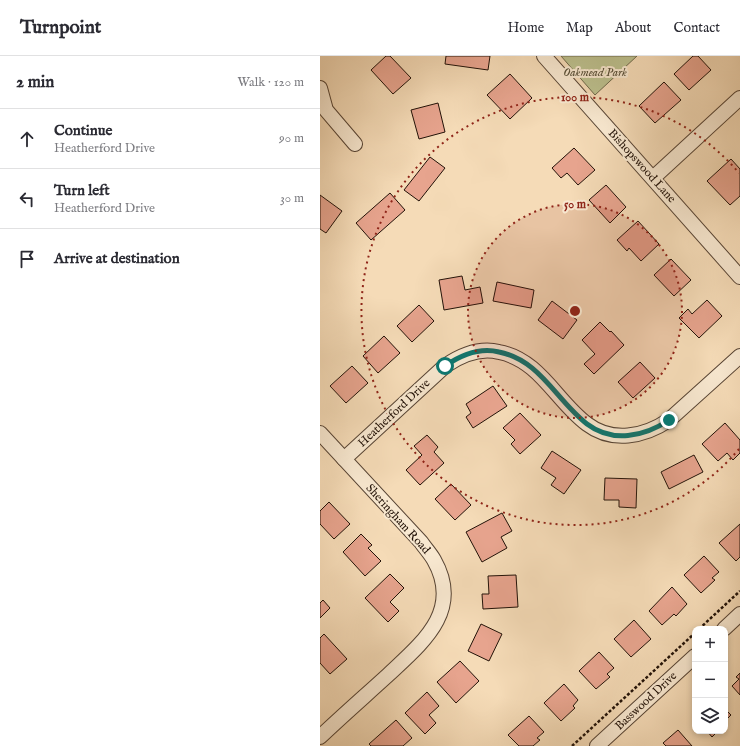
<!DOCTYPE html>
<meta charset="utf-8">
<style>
body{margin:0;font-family:"IM FELL English",serif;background:#f2f2f3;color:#2b2b33}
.controls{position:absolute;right:12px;bottom:12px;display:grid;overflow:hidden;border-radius:8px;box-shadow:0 2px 6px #0003}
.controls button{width:36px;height:36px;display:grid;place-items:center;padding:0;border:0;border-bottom:1px solid #e1e1e2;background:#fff;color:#2b2b33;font:20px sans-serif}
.stop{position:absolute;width:12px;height:12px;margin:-9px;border:3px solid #0f766e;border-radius:50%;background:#fff}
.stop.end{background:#0f766e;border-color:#fff;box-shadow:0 1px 4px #0008}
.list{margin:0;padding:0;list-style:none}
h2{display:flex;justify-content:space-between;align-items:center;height:52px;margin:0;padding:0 16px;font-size:17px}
h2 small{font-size:13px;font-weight:400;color:#7c7c81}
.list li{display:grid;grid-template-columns:26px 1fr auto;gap:12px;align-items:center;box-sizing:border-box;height:60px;padding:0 16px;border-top:1px solid #e1e1e2}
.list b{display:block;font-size:15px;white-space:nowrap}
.list p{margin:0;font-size:13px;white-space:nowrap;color:#7c7c81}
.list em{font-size:13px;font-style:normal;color:#7c7c81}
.icon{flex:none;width:22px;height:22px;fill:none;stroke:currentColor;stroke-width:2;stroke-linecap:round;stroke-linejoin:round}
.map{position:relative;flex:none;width:420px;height:690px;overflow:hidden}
header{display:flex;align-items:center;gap:24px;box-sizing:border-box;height:56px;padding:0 20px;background:#fff;border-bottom:1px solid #e1e1e2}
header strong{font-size:19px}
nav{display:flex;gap:22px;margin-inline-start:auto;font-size:14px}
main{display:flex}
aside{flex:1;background:#fff}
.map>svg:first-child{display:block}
.green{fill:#bcc08e;stroke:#6f694b}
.building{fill:#e7a48e;stroke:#221208}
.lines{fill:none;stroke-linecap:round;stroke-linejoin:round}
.street-casing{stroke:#574434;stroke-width:16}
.path{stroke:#221208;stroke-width:2.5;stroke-dasharray:3 2;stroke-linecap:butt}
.street{stroke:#f8e8d0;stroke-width:14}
.route{stroke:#0f766e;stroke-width:5}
.ring{fill:none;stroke:#8f2418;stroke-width:2;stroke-dasharray:2 4}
.labels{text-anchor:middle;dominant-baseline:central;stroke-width:4;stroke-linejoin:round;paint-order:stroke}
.park-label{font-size:12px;font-style:italic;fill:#584f37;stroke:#f8e8d0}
.street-label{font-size:12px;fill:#221208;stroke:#f8e8d0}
.centre{fill:#8f2418;stroke:#f8e8d0;stroke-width:2}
.ring-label{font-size:12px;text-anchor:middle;font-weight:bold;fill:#8f2418;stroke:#f8e8d0;stroke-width:4;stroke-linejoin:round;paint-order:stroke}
</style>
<header>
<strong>Turnpoint</strong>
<nav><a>Home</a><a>Map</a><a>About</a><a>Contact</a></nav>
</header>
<main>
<aside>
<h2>2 min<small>Walk · 120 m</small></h2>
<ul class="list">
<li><svg class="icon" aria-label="ahead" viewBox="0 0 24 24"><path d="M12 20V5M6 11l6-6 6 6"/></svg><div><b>Continue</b><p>Heatherford Drive</p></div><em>90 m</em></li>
<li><svg class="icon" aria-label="left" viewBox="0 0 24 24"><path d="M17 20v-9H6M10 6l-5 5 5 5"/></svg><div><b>Turn left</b><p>Heatherford Drive</p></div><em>30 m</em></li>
<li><svg class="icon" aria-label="arrive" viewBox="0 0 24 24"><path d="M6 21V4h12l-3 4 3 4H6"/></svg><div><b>Arrive at destination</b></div></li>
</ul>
</aside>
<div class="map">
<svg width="420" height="690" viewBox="0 0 420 690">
<rect width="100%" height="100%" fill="#f5dbb7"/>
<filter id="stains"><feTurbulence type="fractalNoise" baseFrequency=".005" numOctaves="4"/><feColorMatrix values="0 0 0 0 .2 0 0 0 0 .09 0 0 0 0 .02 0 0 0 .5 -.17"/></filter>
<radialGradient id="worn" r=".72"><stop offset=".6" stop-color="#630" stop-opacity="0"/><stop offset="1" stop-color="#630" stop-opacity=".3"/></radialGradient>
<path class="green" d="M241,0H317L275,39Z"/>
<g class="building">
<path d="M66,0H70L91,22L73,38L51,14Z"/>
<path d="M126,0H170L168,14L125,8Z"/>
<path d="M373,0H378L391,14L369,34L354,18Z"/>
<path d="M190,18L212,42L190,63L167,39Z"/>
<path d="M344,26L361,44L335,67L319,50Z"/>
<path d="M118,47L125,76L99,83L91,54Z"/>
<path d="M254,92L275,114L258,129L247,117L241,122L232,112Z"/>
<path d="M110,101L125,112L99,145L84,134Z"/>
<path d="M411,103L420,113V140L410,149L387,125Z"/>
<path d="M286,129L306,151L290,167L269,144Z"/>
<path d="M70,137L85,154L51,184L36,167Z"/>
<path d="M0,139L22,155L6,177L0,173Z"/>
<path d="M318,165L339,188L321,205L309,192L307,195L297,184Z"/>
<path d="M351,203L371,224L354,240L334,219Z"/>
<path d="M142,220L145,234L160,231L163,247L124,254L119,224Z"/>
<path d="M177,226L214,234L211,252L173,245Z"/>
<path d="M387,244L402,260L379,282L359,262L368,253L372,258Z"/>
<path d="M232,245L257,264L243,283L218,264Z"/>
<path d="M99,249L114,265L92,286L77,270Z"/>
<path d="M280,266L290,276L291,275L304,289L274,318L264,308L275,298L262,284Z"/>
<path d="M64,280L80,297L58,317L43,300Z"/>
<path d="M320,306L335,322L313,342L298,326Z"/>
<path d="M32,310L48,327L26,347L10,330Z"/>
<path d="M173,330L187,350L153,372L146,361L151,357L146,348Z"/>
<path d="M200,357L221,379L200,398L191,388L195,384L183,372Z"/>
<path d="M405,367L420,384V397L413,404L407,397L398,405L382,388Z"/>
<path d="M107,379L118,391L114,396L124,407L100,429L86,414L102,399L94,390Z"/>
<path d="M232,395L261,414L244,438L231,429L236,422L221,412Z"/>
<path d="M374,399L383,416L349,433L341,416Z"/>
<path d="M285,422L317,423L316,452L299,451V444H284Z"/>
<path d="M131,428L151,449L135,464L115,443Z"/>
<path d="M9,446L30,468L14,483L0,468V455Z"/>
<path d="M182,457L192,475L181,481L187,492L162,506L146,476Z"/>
<path d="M420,468V501L416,505L399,487Z"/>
<path d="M41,478L52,489L48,492L61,505L45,520L23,496Z"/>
<path d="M384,500L399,516L392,522L395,524L381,537L364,519Z"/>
<path d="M70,518L84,532L70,546L79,555L68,566L45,542Z"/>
<path d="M196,519L198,551L163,553L162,538H169L168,520Z"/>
<path d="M352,531L367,548L356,560L354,558L342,569L329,555Z"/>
<path d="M3,544L10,552L0,562V547Z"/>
<path d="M314,564L331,583L311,601L294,583Z"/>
<path d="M161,568L182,578L169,605L148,595Z"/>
<path d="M4,578L27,603L10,618L0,607V582Z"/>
<path d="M279,596L294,612L287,618L290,621L276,633L259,615Z"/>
<path d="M140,605L159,625L136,647L117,626Z"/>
<path d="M420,617V639L412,630L419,623L416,621Z"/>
<path d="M244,628L258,644L253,650L255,652L241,665L224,647Z"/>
<path d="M107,636L119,650L109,659L116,667L105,678L85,657Z"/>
<path d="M405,653L411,659L405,665Z"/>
<path d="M209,660L224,676L217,682L220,684L213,690H199L188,679Z"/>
<path d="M76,664L92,682L83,690H51L49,688Z"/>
<path d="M358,674L372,690H346L343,687Z"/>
<path d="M387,675H398L392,681Z"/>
</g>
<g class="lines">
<g class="street-casing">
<g id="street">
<path d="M224,0L420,221"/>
<path d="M0,32L6,54L35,88"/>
<path d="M333,122L420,42"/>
<path d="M0,377L101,486C105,492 110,497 114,504C143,555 102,587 68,619C45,640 22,660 0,681"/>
<path d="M24,403L125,310C141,299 159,291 179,296C220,304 236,345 267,368C292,387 324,381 349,364L420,300"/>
<path d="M404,573L420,558"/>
<path d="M277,690L375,600"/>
</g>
</g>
<g class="path">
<path d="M379,573L420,535"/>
<path d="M252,690L375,577"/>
</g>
<use href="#street" class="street"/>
</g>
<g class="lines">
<path class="route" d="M125,310C141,299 159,291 179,296C220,304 236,344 267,368C292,387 324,381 349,364"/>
</g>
<circle cx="255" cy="255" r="107" fill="#8f2418" fill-opacity=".12"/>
<g class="ring">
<circle cx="255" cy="255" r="107"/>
<path d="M419 393A214 214 0 1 1 419 117"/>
</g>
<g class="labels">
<g class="park-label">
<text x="275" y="16">Oakmead Park</text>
</g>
<g class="street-label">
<text transform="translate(322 110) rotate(48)">Bishopswood Lane</text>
<text transform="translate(74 357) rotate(-43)">Heatherford Drive</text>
<text transform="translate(78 463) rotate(48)">Sheringham Road</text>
<text transform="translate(326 645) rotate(-43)">Basswood Drive</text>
</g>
</g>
<circle cx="255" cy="255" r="6" class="centre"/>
<g class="ring-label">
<text x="255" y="45">100 m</text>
<text x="255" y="152">50 m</text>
</g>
<rect width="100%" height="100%" filter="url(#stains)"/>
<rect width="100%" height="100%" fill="url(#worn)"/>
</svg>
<div class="controls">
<button>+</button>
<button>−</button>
<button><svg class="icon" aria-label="layers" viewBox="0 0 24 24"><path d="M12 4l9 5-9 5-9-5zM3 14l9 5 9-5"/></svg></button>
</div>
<div class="stop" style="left:125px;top:310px"></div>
<div class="stop end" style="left:349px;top:364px"></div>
</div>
</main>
